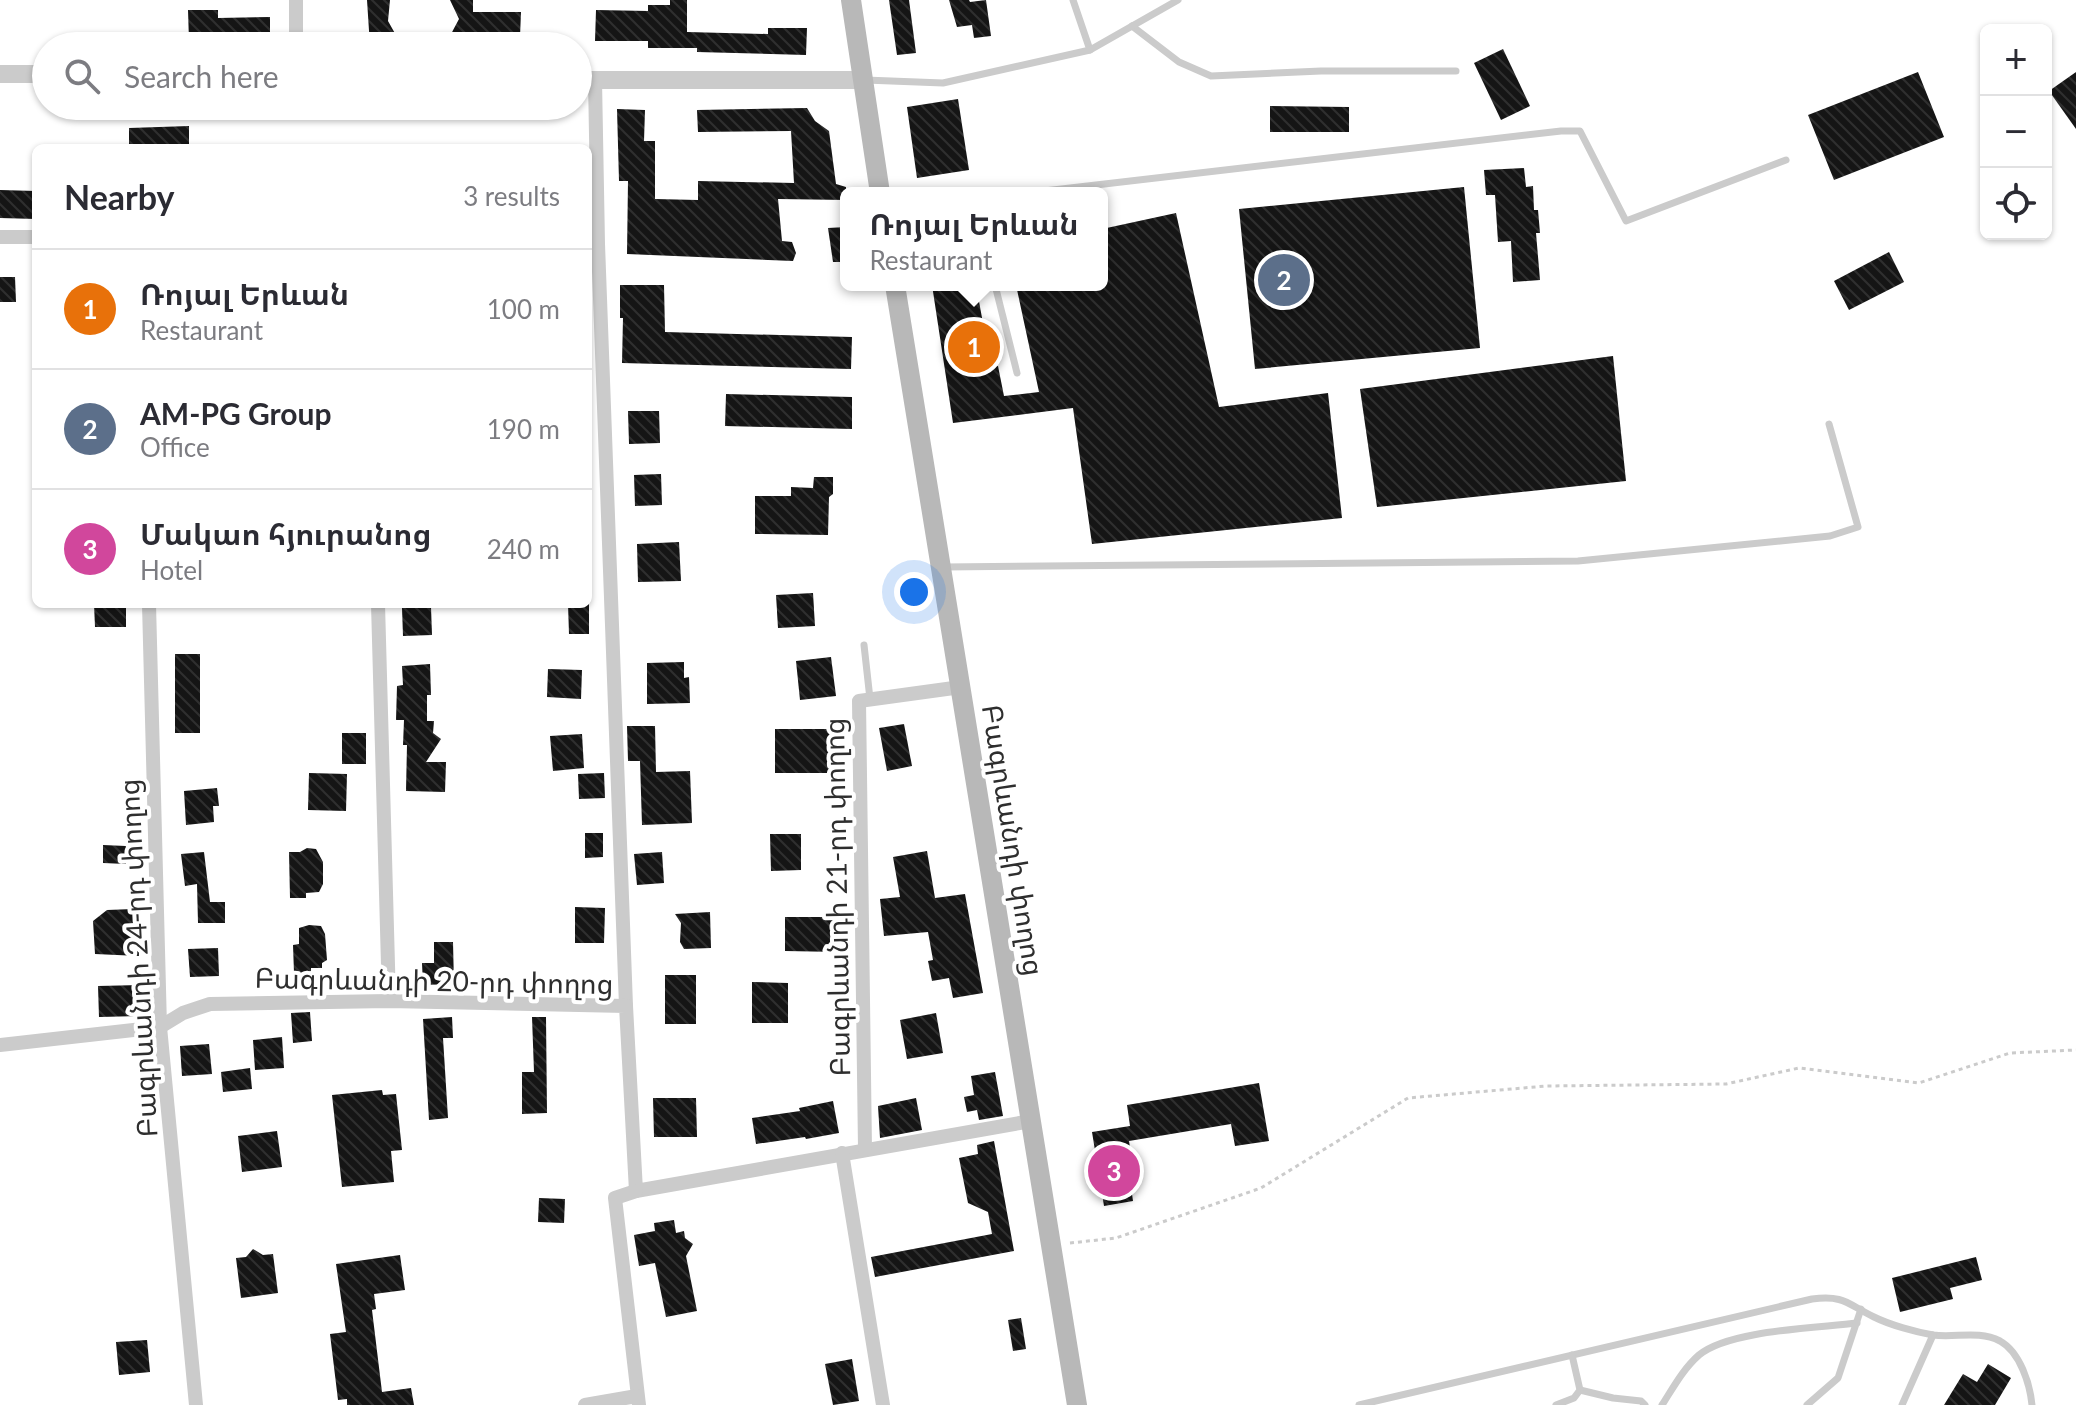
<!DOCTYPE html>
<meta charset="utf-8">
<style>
body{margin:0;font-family:Lato,"Noto Sans Armenian",sans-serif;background:#f2f2f3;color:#2b2b33}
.controls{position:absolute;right:24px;top:24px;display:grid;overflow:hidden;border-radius:12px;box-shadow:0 2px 6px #0004}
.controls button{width:72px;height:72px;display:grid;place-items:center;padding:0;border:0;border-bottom:2px solid #e1e1e2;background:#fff;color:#2b2b33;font:40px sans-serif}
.you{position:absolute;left:914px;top:592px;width:28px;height:28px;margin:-20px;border:6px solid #fff;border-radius:50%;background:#1a73e8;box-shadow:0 0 0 12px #1a73e833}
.badge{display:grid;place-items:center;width:52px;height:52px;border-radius:50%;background:#dc3941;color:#fff;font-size:26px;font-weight:700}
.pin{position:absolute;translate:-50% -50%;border:4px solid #fff;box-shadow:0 2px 8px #0006}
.popup{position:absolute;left:840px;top:187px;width:268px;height:104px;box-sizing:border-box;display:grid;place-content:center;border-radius:12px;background:#fff;filter:drop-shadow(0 2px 6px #0005);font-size:26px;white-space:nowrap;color:#7c7c81}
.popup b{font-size:30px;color:#2b2b33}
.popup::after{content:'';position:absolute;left:50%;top:100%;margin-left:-16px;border:16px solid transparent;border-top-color:#fff}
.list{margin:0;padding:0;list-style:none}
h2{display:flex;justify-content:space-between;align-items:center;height:104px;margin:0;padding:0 32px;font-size:34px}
h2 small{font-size:26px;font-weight:400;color:#7c7c81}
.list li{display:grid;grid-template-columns:52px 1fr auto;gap:24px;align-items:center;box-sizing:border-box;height:120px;padding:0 32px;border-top:2px solid #e1e1e2}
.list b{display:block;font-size:30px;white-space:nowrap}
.list p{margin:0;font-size:26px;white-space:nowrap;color:#7c7c81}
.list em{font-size:26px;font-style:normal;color:#7c7c81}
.icon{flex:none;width:44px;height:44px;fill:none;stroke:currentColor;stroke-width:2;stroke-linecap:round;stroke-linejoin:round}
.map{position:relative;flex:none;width:2076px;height:1405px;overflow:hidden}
.search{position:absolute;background:#fff;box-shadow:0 2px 6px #0004;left:32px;top:32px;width:560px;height:88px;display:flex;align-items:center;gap:20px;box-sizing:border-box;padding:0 28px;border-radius:44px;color:#7c7c81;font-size:30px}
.panel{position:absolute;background:#fff;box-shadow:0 2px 6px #0004;left:32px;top:144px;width:560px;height:464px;border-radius:12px}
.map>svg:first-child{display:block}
.building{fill:url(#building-back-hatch)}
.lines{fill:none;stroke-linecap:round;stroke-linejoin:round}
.path{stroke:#cbcbcb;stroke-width:3;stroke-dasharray:4 4;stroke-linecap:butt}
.service{stroke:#cbcbcb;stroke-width:7}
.minor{stroke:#cbcbcb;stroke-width:14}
.tertiary{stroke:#cbcbcb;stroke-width:18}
.secondary{stroke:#b8b8b8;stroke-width:20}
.labels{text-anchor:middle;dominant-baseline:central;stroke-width:8;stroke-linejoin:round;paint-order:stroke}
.street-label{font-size:28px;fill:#2e2e2e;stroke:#fff}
</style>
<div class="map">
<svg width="2076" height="1405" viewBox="0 0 2076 1405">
<defs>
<pattern id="building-back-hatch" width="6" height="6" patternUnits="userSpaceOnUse" patternTransform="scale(2)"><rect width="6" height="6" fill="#151515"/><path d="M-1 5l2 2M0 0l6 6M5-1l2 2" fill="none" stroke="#2f2f2f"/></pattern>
</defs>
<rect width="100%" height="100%" fill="#fff"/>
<g class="building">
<path d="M367,0H390L388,21L402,46H370Z"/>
<path d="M450,0H473V12H521L520,37H474V46H452L457,39L451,34L459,19Z"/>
<path d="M670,0H687V32L768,34V28H807L806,55L697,52V48H648V41H595L596,10L648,11V5H670Z"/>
<path d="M889,0H909L916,53L897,55Z"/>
<path d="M949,0H969L970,2L986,0L991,36L974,38L972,25L957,27Z"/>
<path d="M188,10H218V18L270,17V36H248V41H189Z"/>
<path d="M1503,49L1530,106L1501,120L1474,63Z"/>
<path d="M1918,72L1944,137L1834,180L1808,115Z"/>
<path d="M2076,72V129L2049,91Z"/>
<path d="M958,99L969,170L917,178L907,107Z"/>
<path d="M1270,106L1349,107V132H1270Z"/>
<path d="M807,108L815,121L829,131L836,184L846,187V200L778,199L782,241L792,242L796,253L793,261L627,254L628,181H619L617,109L645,110L644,141H655V199L698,200V181L794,183L791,131L698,132L697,110Z"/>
<path d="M189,126V147L129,148V128Z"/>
<path d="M1524,168L1526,187L1533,186L1534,210H1538L1540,233H1536L1540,280L1513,282L1511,241L1498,242L1495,195H1486L1484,170Z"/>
<path d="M1464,187L1480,348L1255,369L1239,209Z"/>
<path d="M0,190L36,191V219L0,218Z"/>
<path d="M1176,213L1219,407L1328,393L1342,518L1092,544L1073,408L953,423L932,285H976L991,367L998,366L1004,396L1039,392L1016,285H1102V229Z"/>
<path d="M846,227V262H833L828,228Z"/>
<path d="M1889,252L1904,282L1849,310L1834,281Z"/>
<path d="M0,277H15L16,302H0Z"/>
<path d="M620,285H664L665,332L852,337L851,369L622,363L623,318H620Z"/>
<path d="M1613,356L1626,481L1377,507L1360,389Z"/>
<path d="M726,394L852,397V429L725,426Z"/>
<path d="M628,411H659L660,443L629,444Z"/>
<path d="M661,474L662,505L635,506L634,475Z"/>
<path d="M814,477H833V494L829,497L828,535L755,534V496H791V487L813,488Z"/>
<path d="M679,542L681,581L638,582L637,544Z"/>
<path d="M813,593L815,626L778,628L776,595Z"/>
<path d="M94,604H126V627H95Z"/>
<path d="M568,604H589V634H569Z"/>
<path d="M431,607L432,635L403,636L402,608Z"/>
<rect x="175" y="654" width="25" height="79"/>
<path d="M831,657L836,696L800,700L796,661Z"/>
<path d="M684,662V678L689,677L690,703L647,704V663Z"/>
<path d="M430,664L431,695H427V721H434L433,733L441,739L426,762H446L445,792L406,791L407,745H403L404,720H396L397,686L403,685L402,666Z"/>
<path d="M548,669L582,670L581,699L547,697Z"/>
<path d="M904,724L912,766L887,771L879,728Z"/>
<path d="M627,726H655L656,772L690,771L692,823L642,825L640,761H628Z"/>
<rect x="775" y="729" width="60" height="44"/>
<rect x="342" y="733" width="24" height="31"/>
<path d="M582,734L584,768L553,771L550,736Z"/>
<path d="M309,773L347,774L346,811L308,810Z"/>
<path d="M604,773L605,798L579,799L578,774Z"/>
<path d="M217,788L219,806H213L214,822L186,825L184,791Z"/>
<path d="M585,833H603V857L585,858Z"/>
<path d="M770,834H801V870L771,871Z"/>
<path d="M103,845L126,846V864L103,863Z"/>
<path d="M307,848L316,849L323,862V884L319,892L306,893V898H290L289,852H300Z"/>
<path d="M927,851L935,898L965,894L983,993L953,998L949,978L932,981L928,961L933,960L928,932L884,936L880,899L900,897L893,857Z"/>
<path d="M204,852L210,902H225V923H198L197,884L185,886L181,854Z"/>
<path d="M662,852L664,883L637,885L634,854Z"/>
<path d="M575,907L605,908L604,943H575Z"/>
<path d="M133,909L134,933H139V956L95,954L93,921L107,910Z"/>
<path d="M710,912L711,948L684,949L680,942L681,923L675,914Z"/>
<path d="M785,917H839V952L785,951Z"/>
<path d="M309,925L321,926L325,934L327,960L322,963V968H311V973H294L293,945L299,944V928Z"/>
<path d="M434,942H453L454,984L423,985L422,963H434Z"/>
<path d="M218,948L219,976L190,977L188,949Z"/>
<rect x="665" y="975" width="31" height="49"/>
<path d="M752,982L788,983V1023H752Z"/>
<path d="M140,985L141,1016L99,1017L98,986Z"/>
<path d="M310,1012L312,1041L293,1043L291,1013Z"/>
<path d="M936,1013L943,1053L907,1059L900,1020Z"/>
<path d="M452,1017L453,1038H443L448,1118L429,1120L423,1019Z"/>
<path d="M532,1017H546L547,1113L522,1114V1072H534Z"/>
<path d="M282,1037L284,1068L255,1070L253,1040Z"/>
<path d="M209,1044L212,1074L182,1076L180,1046Z"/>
<path d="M250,1068L252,1089L223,1092L221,1072Z"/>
<path d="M995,1072L1003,1116L979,1120L977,1110L967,1112L964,1097L974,1095L971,1076Z"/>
<path d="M1259,1083L1269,1141L1235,1146L1231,1124L1129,1141L1136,1186L1131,1187L1133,1201L1104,1206L1092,1132L1130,1126L1127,1105Z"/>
<path d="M382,1090L383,1095L396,1094L402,1150L391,1151L394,1182L342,1187L332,1095Z"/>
<path d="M653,1098H696L697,1137H654Z"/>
<path d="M916,1098L922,1130L880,1138L878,1106Z"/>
<path d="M833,1101L839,1133L806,1139L805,1137L756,1144L752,1118L800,1111L799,1108Z"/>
<path d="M277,1131L282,1167L242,1172L238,1136Z"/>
<path d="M994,1141L1014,1251L875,1277L871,1257L992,1234L988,1212L968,1203L959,1158L978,1154L977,1145Z"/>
<path d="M539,1198L565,1199L564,1223L538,1222Z"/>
<path d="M674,1220L676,1233L684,1231L685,1238L693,1244L686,1256L697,1311L666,1317L655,1263L639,1266L634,1235L655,1231L654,1223Z"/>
<path d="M253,1249L263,1255L273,1254L278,1293L241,1298L236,1258L246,1257Z"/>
<path d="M400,1255L405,1290L374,1294L376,1309L372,1310L382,1392L411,1388L414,1405H347V1399L338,1400L330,1334L346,1332L336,1264Z"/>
<path d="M1976,1257L1982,1280L1950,1288L1953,1299L1900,1312L1892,1278Z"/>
<path d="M1021,1318L1026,1349L1013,1351L1008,1320Z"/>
<path d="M147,1340L150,1372L119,1375L116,1342Z"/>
<path d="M852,1359L859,1401L833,1405L825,1364Z"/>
<path d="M1988,1364L2011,1378L1995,1405H1944L1963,1374L1977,1382Z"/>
</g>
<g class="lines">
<path class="path" d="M1070,1243L1116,1238L1261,1188L1408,1098L1546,1086L1726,1084L1799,1068L1919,1083L2010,1053L2076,1050"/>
<g class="service">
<path d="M1073,0L1090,50"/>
<path d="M1132,26L1179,62L1211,76L1321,71H1456"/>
<path d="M865,80L943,83L1090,50L1178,0"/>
<path d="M1027,193L1561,131H1580L1626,221L1786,160"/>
<path d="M995,285L1017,373"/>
<path d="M944,567L1578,561L1830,536L1858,527L1829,424"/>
<path d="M864,645L870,699"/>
<path d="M1580,1390L1613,1398L1641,1401L1645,1405"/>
<path d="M1359,1405L1812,1299C1845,1295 1847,1304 1874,1317C1890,1325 1916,1332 1933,1335C1956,1338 1978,1330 2000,1341C2020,1352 2030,1384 2032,1405"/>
<path d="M1556,1405L1574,1398L1580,1390L1572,1355"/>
<path d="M1662,1405C1673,1388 1683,1369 1699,1355C1729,1330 1817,1328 1857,1323"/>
<path d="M1807,1405L1838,1378L1861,1309"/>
<path d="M1902,1405L1933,1335"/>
</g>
<g class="minor">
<path d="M296,0V46"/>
<path d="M595,80L598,244L626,1006"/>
<path d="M0,237H36"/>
<path d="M149,604L160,1027L196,1405"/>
<path d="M378,604L389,1001"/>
<path d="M0,1045L160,1027L183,1013L210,1004L389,1001L626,1006L636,1191L1031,1121"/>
<path d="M865,1149L859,701L961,687"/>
<path d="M842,1153L883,1405"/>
<path d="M636,1191L615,1198L639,1405"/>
<path d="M585,1405L637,1396"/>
</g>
<g class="tertiary">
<path d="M0,74H46"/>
<path d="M578,80H861"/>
</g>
<g class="secondary">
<path d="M851,0L880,193"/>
<path d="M895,285L1077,1405"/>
</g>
</g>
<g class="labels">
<g class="street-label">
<text transform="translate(1014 840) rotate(81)">Բագրևանդի փողոց</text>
<text transform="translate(836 897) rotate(-91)">Բագրևանդի 21-րդ փողոց</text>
<text transform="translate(137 958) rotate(-93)">Բագրևանդի 24-րդ փողոց</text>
<text transform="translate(434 980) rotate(1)">Բագրևանդի 20-րդ փողոց</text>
</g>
</g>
</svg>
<div class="controls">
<button>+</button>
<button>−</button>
<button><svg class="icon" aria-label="locate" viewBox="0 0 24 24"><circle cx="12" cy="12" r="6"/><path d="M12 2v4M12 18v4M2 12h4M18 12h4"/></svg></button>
</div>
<div class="you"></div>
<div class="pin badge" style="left:974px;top:347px;background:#e8710a">1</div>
<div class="popup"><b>Ռոյալ Երևան</b>Restaurant</div>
<div class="pin badge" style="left:1284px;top:280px;background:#5c6f8a">2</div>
<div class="pin badge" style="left:1114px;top:1171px;background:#d1479c">3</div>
<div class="search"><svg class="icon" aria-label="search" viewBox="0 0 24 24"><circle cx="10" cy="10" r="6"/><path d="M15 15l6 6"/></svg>Search here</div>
<section class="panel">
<h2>Nearby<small>3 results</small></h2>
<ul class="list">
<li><span class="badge" style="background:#e8710a">1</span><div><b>Ռոյալ Երևան</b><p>Restaurant</p></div><em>100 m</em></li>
<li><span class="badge" style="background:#5c6f8a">2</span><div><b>AM-PG Group</b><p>Office</p></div><em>190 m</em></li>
<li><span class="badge" style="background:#d1479c">3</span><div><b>Մակաո հյուրանոց</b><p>Hotel</p></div><em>240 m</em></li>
</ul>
</section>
</div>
